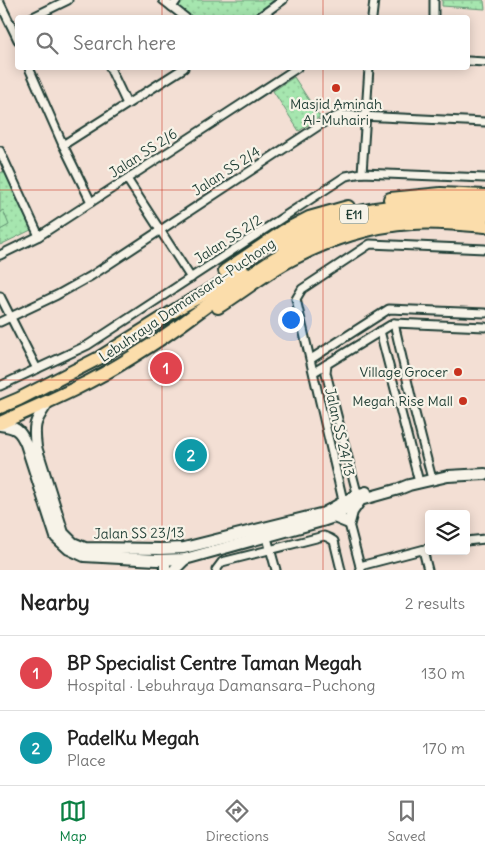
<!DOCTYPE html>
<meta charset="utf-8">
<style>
body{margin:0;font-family:Delius,sans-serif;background:#f6f6f6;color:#222}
.controls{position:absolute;right:15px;bottom:15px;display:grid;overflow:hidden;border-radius:5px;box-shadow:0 2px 12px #0003}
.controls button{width:45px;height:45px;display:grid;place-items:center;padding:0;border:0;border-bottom:1px solid #e0e0e0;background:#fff;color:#222;font:25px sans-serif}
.you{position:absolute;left:290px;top:319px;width:18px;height:18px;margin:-12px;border:4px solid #fff;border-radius:50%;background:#1a73e8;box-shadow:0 0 0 8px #1a73e833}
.badge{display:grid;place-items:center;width:32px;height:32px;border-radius:50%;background:#0b8043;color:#fff;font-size:16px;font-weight:700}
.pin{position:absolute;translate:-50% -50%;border:2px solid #fff;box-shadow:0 1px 5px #0006}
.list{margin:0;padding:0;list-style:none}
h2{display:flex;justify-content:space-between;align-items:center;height:65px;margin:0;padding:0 20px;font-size:21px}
h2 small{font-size:16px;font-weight:400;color:#767676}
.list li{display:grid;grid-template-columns:32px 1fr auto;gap:15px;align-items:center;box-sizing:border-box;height:75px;padding:0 20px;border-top:1px solid #e0e0e0}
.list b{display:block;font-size:19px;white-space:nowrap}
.list p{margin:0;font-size:16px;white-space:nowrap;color:#767676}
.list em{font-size:16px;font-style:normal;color:#767676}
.icon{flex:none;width:28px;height:28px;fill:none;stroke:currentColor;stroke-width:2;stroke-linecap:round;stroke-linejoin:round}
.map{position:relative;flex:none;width:485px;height:570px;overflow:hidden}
.search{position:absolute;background:#fff;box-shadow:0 2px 12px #0003;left:15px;right:15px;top:15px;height:55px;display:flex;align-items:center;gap:12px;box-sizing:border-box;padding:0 18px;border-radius:5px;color:#767676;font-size:19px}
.sheet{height:215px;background:#fff}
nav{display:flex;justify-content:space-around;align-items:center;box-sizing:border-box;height:70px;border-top:1px solid #e0e0e0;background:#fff;font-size:14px;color:#767676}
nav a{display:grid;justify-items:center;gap:2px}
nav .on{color:#0b8043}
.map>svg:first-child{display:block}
.park{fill:url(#park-dots);stroke:#629272}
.pitch{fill:#a6e6af;stroke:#629272}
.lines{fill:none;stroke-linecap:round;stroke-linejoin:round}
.street-casing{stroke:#1f3d34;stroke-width:11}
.secondary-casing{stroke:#1f3d34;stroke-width:14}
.highway-casing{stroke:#1f3d34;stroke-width:16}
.street{stroke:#f7f3e8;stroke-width:7}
.secondary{stroke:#f7f3e8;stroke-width:10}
.highway{stroke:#fbddab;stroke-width:12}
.grid{fill:none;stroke:#c8321e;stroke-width:1;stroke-opacity:0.55}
.poi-dot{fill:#c8321e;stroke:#f7f3e8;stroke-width:2}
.labels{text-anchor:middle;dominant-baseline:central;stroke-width:4.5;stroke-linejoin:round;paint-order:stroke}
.shield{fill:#f7f3e8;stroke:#60746a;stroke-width:1}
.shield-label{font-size:12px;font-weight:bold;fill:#1f3d34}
.poi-label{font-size:14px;fill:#1f3d34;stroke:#f7f3e8;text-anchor:end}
.street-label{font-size:14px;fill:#1f3d34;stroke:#f7f3e8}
</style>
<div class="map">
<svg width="485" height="570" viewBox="0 0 485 570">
<defs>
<pattern id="park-dots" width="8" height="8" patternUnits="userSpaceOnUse" patternTransform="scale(1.25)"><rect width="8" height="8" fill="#a6e6af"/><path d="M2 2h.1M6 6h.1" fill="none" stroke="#8ec697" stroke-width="1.8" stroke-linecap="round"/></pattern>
</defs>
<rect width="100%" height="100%" fill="#f3dfd4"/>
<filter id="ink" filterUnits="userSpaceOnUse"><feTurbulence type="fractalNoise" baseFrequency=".02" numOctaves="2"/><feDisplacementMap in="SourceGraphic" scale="10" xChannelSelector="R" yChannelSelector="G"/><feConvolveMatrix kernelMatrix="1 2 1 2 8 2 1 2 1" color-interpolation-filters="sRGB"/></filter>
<g filter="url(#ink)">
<g class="park">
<path d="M182,0H278L252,17H193L177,6Z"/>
<path d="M442,0H483L484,1L485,9L442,6Z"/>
<path d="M294,77L320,117L299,131L273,91Z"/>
<path d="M4,171L33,229L0,245V173Z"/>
</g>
<path class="pitch" d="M3,210L9,225L0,230V212Z"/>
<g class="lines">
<g class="street-casing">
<g id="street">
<path d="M163,0L186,18"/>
<path d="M0,3L18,40"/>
<path d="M172,7L177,0"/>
<path d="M31,18L68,0"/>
<path d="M258,18L283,0"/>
<path d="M372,18L374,0"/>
<path d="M434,18V0"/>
<path d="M468,61L485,62"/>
<path d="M29,68L63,145L91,202"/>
<path d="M110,68L127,104"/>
<path d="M63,145L184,68"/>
<path d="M0,151L39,236"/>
<path d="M362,173L369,68"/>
<path d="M127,179L191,278"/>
<path d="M0,255L39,236L297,68"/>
<path d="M0,296L37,369"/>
<path d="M0,322L57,295L91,276L326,121L340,115L485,122"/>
<path d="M394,323L412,401L432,479"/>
<path d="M380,331L419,482"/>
<path d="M311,359L389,309L485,313"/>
<path d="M327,364L326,373L356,489L359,494"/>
<path d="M314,372L394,323L485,327"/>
<path d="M0,386L88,345L346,176L362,173L485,178"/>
<path d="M344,505L296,299L302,289L370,244L485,249"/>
<path d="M348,520L361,570"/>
<path d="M266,534L276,570"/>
<path d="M466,541L485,539"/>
<path d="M423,550L428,570"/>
<path d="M360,566L429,548"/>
<path d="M216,570L222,562L324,536L329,538L334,541L341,570"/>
</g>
</g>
<g class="secondary-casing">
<g id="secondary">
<path d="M48,402C35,422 33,423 36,447L63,533L73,543L85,548L160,549L184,548L324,513C338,506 350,496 366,492"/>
<path d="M0,425C16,427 20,430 26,444L56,537L69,549L84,556L157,560L185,559L322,521L334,517L360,500L399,489L409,485L448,476L485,474"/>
<path d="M334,517L349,523L352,512L359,502"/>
<path d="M165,570V560"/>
<path d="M174,570L185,559"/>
</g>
</g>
<g class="highway-casing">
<g id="highway">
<path d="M390,199L441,194L485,196"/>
<path d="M282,244C301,234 321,224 341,217C387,202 437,204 485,207"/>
<path d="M225,271L284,231L309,218L348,207"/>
<path d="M218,307C243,291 267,272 292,259C328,240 372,225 412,223C436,221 461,224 485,226"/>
<path d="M0,407L19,399L99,358L182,306L206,293L242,270"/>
<path d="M0,423C45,403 90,384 132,357C153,344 174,330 194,315C241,281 287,244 343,226C389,211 438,213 485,216"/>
</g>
</g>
<use href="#street" class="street"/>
<use href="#secondary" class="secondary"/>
<use href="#highway" class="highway"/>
</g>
</g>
<path class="grid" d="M162,0V18M323,0V18M162,68V570M323,68V570M0,190H485M0,380H485"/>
<g class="poi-dot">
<circle cx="336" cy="88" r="5"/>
<circle cx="458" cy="372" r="5"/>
<circle cx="463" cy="401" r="5"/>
</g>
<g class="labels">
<rect class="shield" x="340" y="204.5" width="28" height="19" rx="4"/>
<g class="shield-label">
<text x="354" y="214">E11</text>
</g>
<g class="poi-label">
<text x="336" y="104" text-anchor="middle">Masjid Aminah<tspan x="336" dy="16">Al-Muhairi</tspan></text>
<text x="448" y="372">Village Grocer</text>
<text x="453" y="401">Megah Rise Mall</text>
</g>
<g class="street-label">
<text transform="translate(143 153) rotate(-33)">Jalan SS 2/6</text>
<text transform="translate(226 171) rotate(-33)">Jalan SS 2/4</text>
<text transform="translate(228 239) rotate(-33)">Jalan SS 2/2</text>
<text transform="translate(187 300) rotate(-34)">Lebuhraya Damansara–Puchong</text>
<text transform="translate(340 432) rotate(77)">Jalan SS 24/13</text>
<text transform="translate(139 533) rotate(-1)">Jalan SS 23/13</text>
</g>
</g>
</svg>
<div class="controls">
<button><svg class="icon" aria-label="layers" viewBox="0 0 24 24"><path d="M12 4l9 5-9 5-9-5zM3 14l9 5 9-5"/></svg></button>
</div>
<div class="you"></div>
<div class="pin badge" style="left:166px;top:368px;background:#e0444e">1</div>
<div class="pin badge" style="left:191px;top:455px;background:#0f9aa8">2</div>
<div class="search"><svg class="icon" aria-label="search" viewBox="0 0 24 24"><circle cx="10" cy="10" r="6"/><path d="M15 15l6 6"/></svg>Search here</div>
</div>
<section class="sheet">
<h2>Nearby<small>2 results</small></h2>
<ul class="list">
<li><span class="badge" style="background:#e0444e">1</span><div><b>BP Specialist Centre Taman Megah</b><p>Hospital · Lebuhraya Damansara–Puchong</p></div><em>130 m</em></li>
<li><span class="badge" style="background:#0f9aa8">2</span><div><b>PadelKu Megah</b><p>Place</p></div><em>170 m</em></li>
</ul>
</section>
<nav>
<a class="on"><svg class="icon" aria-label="map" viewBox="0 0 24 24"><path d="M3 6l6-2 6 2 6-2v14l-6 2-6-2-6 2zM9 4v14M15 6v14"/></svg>Map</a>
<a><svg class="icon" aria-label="directions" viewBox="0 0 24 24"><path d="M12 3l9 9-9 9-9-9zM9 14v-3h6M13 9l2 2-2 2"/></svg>Directions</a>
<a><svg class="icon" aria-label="saved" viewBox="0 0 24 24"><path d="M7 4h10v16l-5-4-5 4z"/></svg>Saved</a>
</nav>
